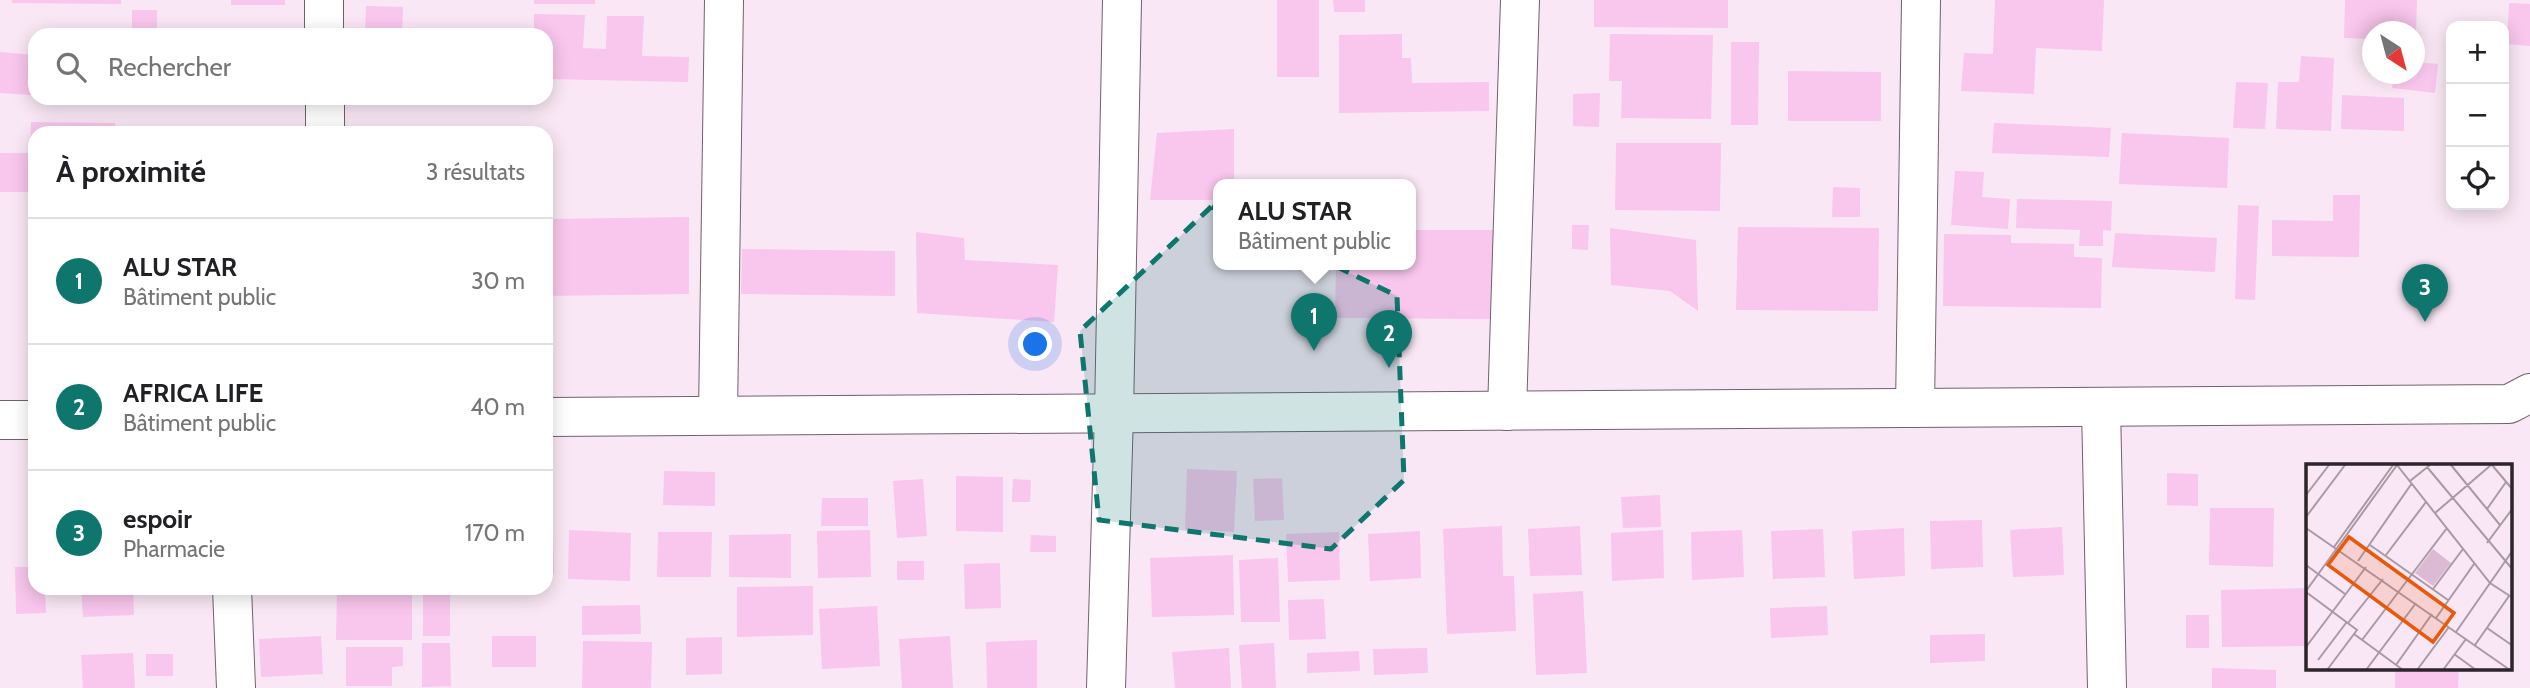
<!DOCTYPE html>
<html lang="fr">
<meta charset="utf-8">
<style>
body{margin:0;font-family:Cabin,sans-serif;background:#f2f2f2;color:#202124}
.controls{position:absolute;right:21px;top:21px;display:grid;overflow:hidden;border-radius:14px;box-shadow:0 4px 18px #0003}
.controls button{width:63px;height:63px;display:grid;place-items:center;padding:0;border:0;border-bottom:2px solid #e0e0e0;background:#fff;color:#202124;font:35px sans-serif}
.compass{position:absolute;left:2362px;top:21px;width:63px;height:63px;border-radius:50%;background:#fff;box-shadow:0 4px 18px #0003;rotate:144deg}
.you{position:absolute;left:1036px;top:345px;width:24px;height:24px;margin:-18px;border:5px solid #fff;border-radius:50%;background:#1a73e8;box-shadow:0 0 0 10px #1a73e833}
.badge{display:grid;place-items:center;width:46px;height:46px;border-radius:50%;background:#0f766e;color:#fff;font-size:23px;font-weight:700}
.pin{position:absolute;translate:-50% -58px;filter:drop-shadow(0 2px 4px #0008)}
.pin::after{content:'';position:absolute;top:37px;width:24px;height:21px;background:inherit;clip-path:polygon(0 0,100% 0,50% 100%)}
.popup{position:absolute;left:1213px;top:179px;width:203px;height:91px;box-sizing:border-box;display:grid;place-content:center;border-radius:14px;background:#fff;filter:drop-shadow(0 2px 5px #0005);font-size:23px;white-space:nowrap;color:#757577}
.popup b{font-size:26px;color:#202124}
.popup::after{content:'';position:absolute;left:50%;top:100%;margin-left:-14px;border:14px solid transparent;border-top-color:#fff}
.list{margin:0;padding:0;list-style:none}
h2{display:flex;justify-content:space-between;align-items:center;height:91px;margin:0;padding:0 28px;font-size:30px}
h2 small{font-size:23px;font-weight:400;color:#757577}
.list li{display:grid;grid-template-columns:46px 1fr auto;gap:21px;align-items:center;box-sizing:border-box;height:126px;padding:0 28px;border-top:2px solid #e0e0e0}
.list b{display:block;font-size:26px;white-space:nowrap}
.list p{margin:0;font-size:23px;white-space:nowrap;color:#757577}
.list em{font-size:23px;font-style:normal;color:#757577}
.icon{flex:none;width:38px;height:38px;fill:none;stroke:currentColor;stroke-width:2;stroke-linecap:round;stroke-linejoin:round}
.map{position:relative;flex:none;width:2530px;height:688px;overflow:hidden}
.search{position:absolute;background:#fff;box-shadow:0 4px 18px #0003;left:28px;top:28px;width:525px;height:77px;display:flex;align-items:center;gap:18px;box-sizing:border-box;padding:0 24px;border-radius:21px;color:#757577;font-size:26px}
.panel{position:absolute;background:#fff;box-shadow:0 4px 18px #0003;left:28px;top:126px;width:525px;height:469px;border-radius:21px}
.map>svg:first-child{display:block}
.building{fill:#f9c6ed}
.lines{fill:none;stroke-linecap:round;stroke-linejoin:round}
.minor-casing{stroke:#71616e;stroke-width:40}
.minor{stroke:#fff;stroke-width:38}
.marked{fill:#0f766e;fill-opacity:0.2;stroke:#0f766e;stroke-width:5;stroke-dasharray:14 9;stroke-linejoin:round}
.inset-road{fill:none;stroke:#a899a4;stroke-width:2}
.view{fill:#e8590c;fill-opacity:0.15;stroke:#e8590c;stroke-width:3.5}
.inset-edge{fill:none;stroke:#2c252a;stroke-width:3.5}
</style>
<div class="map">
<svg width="2530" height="688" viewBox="0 0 2530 688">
<rect width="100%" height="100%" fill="#fae7f5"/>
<g class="building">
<path d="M12,0H121V4L12,3Z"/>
<rect x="231" y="0" width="54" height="5"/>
<rect x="534" y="0" width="61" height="4"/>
<rect x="1277" y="0" width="42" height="77"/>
<path d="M1333,0H1365V12H1334Z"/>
<path d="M1594,0H1728V28L1594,27Z"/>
<path d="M1995,0H2104L2102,51L2036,48L2034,94L1961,91L1964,53L1993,54Z"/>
<path d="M2345,0H2417L2416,32H2372V39L2344,38Z"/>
<path d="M2509,3L2530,4V46L2507,44Z"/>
<path d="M366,6L403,7L402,35H365Z"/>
<rect x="132" y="10" width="25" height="25"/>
<path d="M534,14L585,15L583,48L606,49L607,16H644L642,56L689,57L688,82L546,79V35H534Z"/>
<path d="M1402,34V58H1411L1412,83L1489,82V111L1339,113V35Z"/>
<path d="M1610,34L1713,35L1711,119L1621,118L1622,81H1609Z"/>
<path d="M1731,42H1759L1758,125H1731Z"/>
<path d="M0,52L34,55L31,95L0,93Z"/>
<path d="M2301,56L2334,58L2331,131L2276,129L2278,82H2299Z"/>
<path d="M2414,62L2438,64L2435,93L2392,88L2394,74H2414Z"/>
<path d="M1788,71L1881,72V121H1788Z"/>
<path d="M2236,82L2268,83L2265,129L2233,128Z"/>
<path d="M1600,93L1599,127L1573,126V94Z"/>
<path d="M2342,95L2404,98V131L2341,129Z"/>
<path d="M31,122L115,123V133H35V192H0V153H30Z"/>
<path d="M1994,123L2111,128L2109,157L1992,153Z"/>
<path d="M128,127L289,130V133H127Z"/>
<path d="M1234,129V185H1218V200H1150L1157,133Z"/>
<path d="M2122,133L2229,138L2227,188L2119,184Z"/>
<path d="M1616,143H1721L1720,211L1615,210Z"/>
<path d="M1955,171L1984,172L1982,197L2010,199L2008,229L1951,225Z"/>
<path d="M1833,187L1860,188V217H1832Z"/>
<path d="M2333,195H2360L2359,257L2272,256V220L2333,221Z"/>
<path d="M2017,199L2112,201L2111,231L2103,230V246H2079L2080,230L2016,228Z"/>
<path d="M2238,205L2259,206L2255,300L2235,299Z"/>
<path d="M689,217V294L546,296V219Z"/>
<path d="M1572,225H1589L1588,250L1572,249Z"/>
<path d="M1738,227L1879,228L1878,311L1736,310Z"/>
<path d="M1610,228L1696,240L1698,311L1670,291L1611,285Z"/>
<path d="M1410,230H1494L1492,319L1335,318L1336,265H1410Z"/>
<path d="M916,232L964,238L965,260L1058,265L1054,322L917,313Z"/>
<path d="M2115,233L2217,238L2215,272L2112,267Z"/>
<path d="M1944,234L2011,235V243L2074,244V257L2102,258L2101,308L1943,306Z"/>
<path d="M742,249L895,251V296L741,294Z"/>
<path d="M1187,469L1237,471L1234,532L1185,529Z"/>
<path d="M664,471L715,472V506L663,505Z"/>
<path d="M2167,473L2198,474V506L2167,505Z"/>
<path d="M956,476L1003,477V532L956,531Z"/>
<path d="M1282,478L1284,520L1255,521L1253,479Z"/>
<path d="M923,479L927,536L897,538L893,481Z"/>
<path d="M1013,479L1031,480L1030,502H1012Z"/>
<path d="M1660,495L1661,527L1623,528L1621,497Z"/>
<path d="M822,498H868V526H821Z"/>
<path d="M2210,508H2274L2273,567L2209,565Z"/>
<path d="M1982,520L1983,567L1931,569L1930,521Z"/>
<path d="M1502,526L1503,576H1514L1516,631L1447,634L1443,529Z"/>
<path d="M1580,526L1582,575L1530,576L1528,529Z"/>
<path d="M2062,527L2064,575L2013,577L2010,530Z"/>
<path d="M1904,528L1905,576L1854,579L1852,531Z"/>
<path d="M1823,529L1825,577L1773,579L1771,531Z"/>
<path d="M569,530L631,533L630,581L568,579Z"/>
<path d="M870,530L871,577L818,578L817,531Z"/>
<path d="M1663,530L1664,578L1612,581L1611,533Z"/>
<path d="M1742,530L1744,577L1692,580L1691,532Z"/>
<path d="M546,531H553L554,574H546Z"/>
<path d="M1420,531L1421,578L1370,581L1368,534Z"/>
<path d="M658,532H712L711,577H657Z"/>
<path d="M1339,532L1340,580L1288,582L1286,534Z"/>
<path d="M791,534V578L729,577V535Z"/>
<path d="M1031,535L1056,536V552H1030Z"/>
<path d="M1233,555L1234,615L1152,617L1150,558Z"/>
<path d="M1278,558L1280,622H1241L1239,560Z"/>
<rect x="897" y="561" width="27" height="19"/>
<path d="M1000,563L1001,608L965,609L964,564Z"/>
<path d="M15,567H35V588H45L46,613L16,614Z"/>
<path d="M813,586V635L737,637V587Z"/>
<path d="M81,588H133L134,615L83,617Z"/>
<path d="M337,588H362V593L391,594V588H412V640H336Z"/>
<path d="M2308,588V646L2222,647L2221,590Z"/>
<rect x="423" y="589" width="27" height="47"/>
<path d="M1583,591L1587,673L1536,675L1533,594Z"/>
<path d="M1324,599L1326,639L1289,640L1288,600Z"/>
<path d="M640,605L641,634L582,635V606Z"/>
<path d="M877,606L880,666L822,669L819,609Z"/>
<path d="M1827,606L1828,635L1771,638L1770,608Z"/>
<rect x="2186" y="615" width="23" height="33"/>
<path d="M1985,634V661L1930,663V635Z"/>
<path d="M321,636L323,674L261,677L259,639Z"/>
<rect x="492" y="636" width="44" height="31"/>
<path d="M950,636L953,688H902L899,639Z"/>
<path d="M722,637V674L686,675V638Z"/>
<path d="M1037,640V688H987L986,642Z"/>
<path d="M583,641L652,642L651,688H582Z"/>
<path d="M422,643H450L451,686L422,687Z"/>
<path d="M1274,643L1276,688H1242L1239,645Z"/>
<path d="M346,647H403V666L392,667V686H346Z"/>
<path d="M1229,648L1231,688H1175L1172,652Z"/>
<path d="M1427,648L1428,673L1374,675L1373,649Z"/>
<path d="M1359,651L1360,671L1307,673V653Z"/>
<path d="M133,653L135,688H83L81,655Z"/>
<rect x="146" y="654" width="27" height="22"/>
<path d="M2212,668L2276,670V688H2212Z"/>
<path d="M2395,669H2459L2458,688H2395Z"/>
</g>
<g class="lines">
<g class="minor-casing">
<g id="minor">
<path d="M324,0V35"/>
<path d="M325,98V133"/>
<path d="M2101,407L2107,688"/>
<path d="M1915,408L1921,0"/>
<path d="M1507,411L1520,0"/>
<path d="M718,415L724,0"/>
<path d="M546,417L2509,404L2530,393"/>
<path d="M0,420H35"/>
<path d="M232,588L236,688"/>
<path d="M1106,688L1114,413L1122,0"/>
</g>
</g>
<use href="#minor" class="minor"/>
</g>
<path class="marked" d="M1212,206L1397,296L1404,480L1331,549L1099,520L1080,331Z"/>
<g transform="translate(2306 464)">
<rect width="206" height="206" fill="#fae7f5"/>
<path d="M127,85L145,99L127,122L109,109Z" fill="#dcbad4"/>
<path class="inset-road" d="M91,1L184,119L207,134M145,1L194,61M186,1L207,26M121,3L207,106M104,17L124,1M0,31L23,1M181,45L200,18M129,49L185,1M0,53L39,1M0,64L204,206M181,79L207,44M64,81L142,136M28,83L87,1M80,91L120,38M52,97L106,19M0,101L39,130M127,125L157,85M0,127L91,1M0,128L51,166L21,206M130,154L168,100M42,159L77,115M181,164L207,182M150,168L207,86M48,170L97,206M56,176L141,64M169,181L203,132M0,183L60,103M148,190L170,206M12,196L40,159M90,201L126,150M60,206L110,139M111,206L143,163M137,206L160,175"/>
<path class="view" d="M43,73L148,149L127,178L22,101Z"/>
<rect width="206" height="206" class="inset-edge"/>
</g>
</svg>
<div class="controls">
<button>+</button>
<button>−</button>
<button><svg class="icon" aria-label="locate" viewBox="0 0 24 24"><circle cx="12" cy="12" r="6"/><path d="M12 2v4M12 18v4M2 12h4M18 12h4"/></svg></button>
</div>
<svg class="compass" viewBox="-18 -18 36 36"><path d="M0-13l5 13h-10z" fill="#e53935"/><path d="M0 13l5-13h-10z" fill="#757577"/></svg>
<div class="you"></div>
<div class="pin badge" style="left:1314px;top:351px">1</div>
<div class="popup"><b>ALU STAR</b>Bâtiment public</div>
<div class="pin badge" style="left:1389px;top:368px">2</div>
<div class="pin badge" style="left:2425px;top:322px">3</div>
<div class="search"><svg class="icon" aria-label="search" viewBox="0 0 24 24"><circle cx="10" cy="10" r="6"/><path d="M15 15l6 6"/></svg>Rechercher</div>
<section class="panel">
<h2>À proximité<small>3 résultats</small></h2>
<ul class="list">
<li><span class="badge">1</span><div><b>ALU STAR</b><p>Bâtiment public</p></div><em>30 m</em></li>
<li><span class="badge">2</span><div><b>AFRICA LIFE</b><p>Bâtiment public</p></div><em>40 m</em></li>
<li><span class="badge">3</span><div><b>espoir</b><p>Pharmacie</p></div><em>170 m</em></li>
</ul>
</section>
</div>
